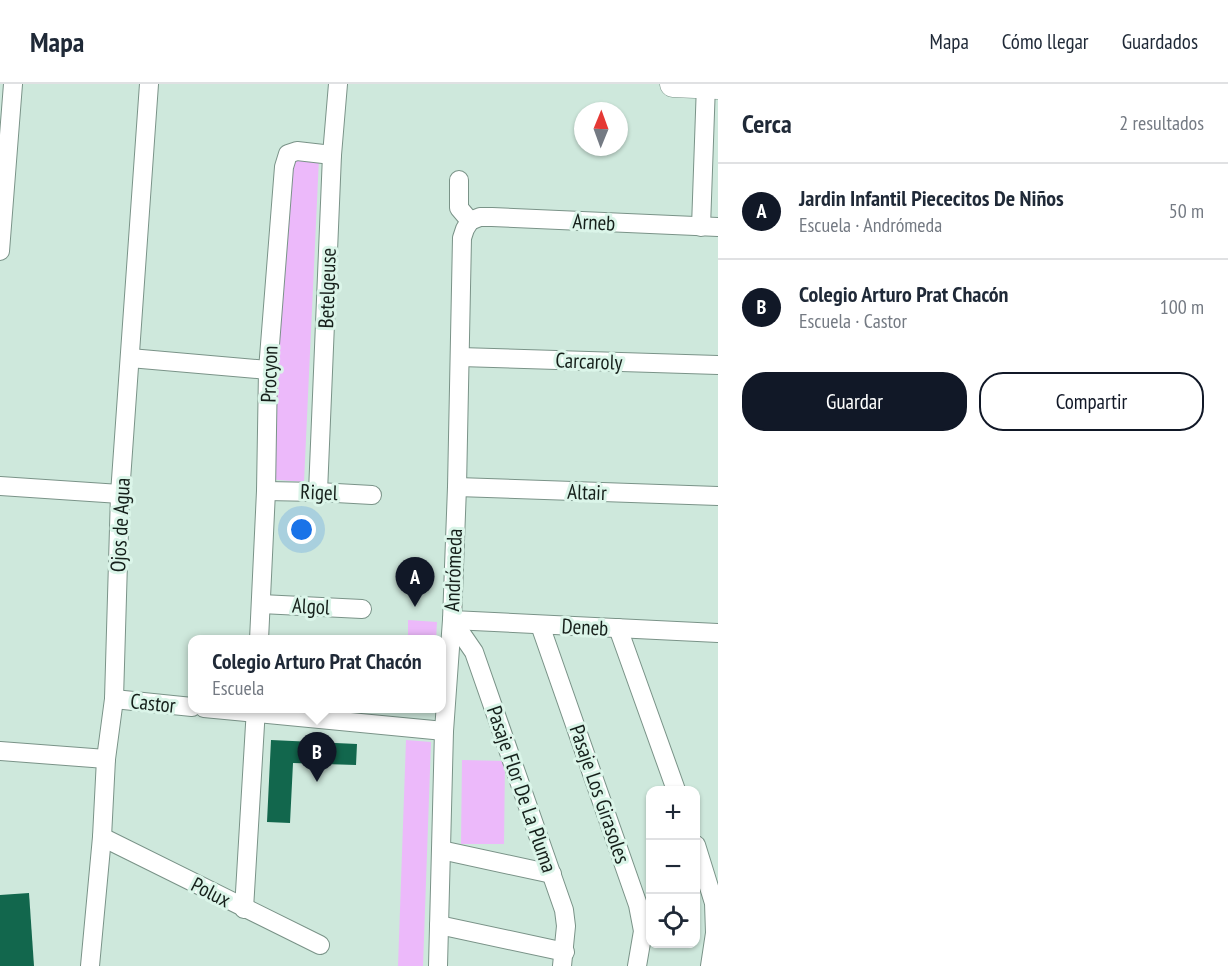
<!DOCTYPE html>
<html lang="es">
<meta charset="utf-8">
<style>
body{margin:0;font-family:"PT Sans Narrow",sans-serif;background:#f2f2f3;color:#1f2937}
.controls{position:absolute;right:18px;bottom:18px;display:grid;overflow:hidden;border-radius:12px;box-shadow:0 2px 4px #0004}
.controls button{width:54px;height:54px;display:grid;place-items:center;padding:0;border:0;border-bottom:2px solid #e0e1e3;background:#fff;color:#1f2937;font:30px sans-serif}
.compass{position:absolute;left:574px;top:18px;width:54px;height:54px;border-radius:50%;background:#fff;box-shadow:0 2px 4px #0004;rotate:1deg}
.you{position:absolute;left:302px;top:446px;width:21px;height:21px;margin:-15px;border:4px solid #fff;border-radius:50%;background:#1a73e8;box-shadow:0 0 0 9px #1a73e833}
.badge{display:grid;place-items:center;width:39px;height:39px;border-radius:50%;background:#111827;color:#fff;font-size:20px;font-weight:700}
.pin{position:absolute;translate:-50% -50px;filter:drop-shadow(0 2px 3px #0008)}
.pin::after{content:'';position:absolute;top:32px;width:21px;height:18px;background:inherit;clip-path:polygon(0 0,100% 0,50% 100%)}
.popup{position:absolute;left:188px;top:551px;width:258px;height:78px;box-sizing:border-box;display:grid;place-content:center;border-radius:12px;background:#fff;filter:drop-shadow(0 2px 4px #0005);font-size:20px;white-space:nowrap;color:#747a83}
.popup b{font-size:22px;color:#1f2937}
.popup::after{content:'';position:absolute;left:50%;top:100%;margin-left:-12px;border:12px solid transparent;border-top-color:#fff}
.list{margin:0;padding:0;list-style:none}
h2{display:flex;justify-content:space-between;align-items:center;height:78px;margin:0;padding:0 24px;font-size:26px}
h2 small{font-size:20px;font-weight:400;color:#747a83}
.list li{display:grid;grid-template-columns:39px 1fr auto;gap:18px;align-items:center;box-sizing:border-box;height:96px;padding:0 24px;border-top:2px solid #e0e1e3}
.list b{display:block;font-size:22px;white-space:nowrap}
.list p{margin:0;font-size:20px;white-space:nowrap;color:#747a83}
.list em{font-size:20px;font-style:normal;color:#747a83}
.actions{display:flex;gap:12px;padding:18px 24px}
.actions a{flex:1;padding:14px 0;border:2px solid #111827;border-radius:24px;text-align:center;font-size:21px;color:#111827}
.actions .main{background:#111827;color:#fff}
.icon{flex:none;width:33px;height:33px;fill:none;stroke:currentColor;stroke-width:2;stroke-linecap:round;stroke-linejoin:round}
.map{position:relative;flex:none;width:718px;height:882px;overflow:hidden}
header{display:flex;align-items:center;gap:36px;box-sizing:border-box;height:84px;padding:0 30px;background:#fff;border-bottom:2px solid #e0e1e3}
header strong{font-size:28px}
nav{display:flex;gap:33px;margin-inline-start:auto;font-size:21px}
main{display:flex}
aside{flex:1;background:#fff}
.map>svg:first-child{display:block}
.green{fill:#ecb9fa}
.building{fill:#12674d}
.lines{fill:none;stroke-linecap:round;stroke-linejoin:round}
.street-casing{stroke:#7a9388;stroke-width:20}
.secondary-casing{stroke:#7a9388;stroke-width:27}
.street{stroke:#fff;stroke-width:18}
.secondary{stroke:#fff;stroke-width:26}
.labels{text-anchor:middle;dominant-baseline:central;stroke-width:6;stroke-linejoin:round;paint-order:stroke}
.street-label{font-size:21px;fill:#16201b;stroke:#dbf5e9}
</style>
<header>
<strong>Mapa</strong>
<nav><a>Mapa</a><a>Cómo llegar</a><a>Guardados</a></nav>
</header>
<main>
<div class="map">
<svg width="718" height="882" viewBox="0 0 718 882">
<rect width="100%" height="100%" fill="#cee8dc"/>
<g class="green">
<path d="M289,72L319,74L304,398L267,395Z"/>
<path d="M408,536L437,538L436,555H408Z"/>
<path d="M406,656L431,658L423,882H398Z"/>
<path d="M462,676L505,677L504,760H461Z"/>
</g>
<g class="building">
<path d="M271,656L357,660L356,681L293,679L290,739L267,738Z"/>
<path d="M29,809L34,882H0V811Z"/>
</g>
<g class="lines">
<g class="street-casing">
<g id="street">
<path d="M459,96V124L470,137"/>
<path d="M470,137L480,133H492L718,143"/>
<path d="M701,143L706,0"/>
<path d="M0,167L13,0"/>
<path d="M460,273L718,281"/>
<path d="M130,274L268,286"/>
<path d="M0,402L120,410"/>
<path d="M457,403L718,412"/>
<path d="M266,407L318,408L372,411"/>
<path d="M318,408L332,71L338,0"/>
<path d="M261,520L362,525"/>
<path d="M452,536L474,568L564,826L566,842L562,882"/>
<path d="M452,536L718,549"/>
<path d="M540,541L638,821L643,847L637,882"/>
<path d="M618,544L676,706"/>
<path d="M259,556L266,407L268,286L284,83L288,70L297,67L332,71"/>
<path d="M114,615L192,623"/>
<path d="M204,624L444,647"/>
<path d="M0,667L106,675"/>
<path d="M102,753L320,861"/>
<path d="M696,761L714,819L715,849L710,882"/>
<path d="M441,766L552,790"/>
<path d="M244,825L256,624"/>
<path d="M439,841L565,868"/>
<path d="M90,882L102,753L106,675L114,615L120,410L149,0"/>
<path d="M438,882L444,647L452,536L457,403L462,154L465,145L470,137"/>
</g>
</g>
<g class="secondary-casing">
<path id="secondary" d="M673,0L718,2"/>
</g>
<use href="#street" class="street"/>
<use href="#secondary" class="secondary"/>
</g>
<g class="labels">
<g class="street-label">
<text transform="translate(594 138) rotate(3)">Arneb</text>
<text transform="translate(327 204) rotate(-88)">Betelgeuse</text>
<text transform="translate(589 277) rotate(2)">Carcaroly</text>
<text transform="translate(269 290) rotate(-88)">Procyon</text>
<text transform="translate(319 408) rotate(2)">Rigel</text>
<text transform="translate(587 408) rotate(2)">Altair</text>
<text transform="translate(120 441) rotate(-87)">Ojos de Agua</text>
<text transform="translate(453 486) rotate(-88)">Andrómeda</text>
<text transform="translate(311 522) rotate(3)">Algol</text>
<text transform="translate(585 543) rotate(3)">Deneb</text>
<text transform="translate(153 619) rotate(6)">Castor</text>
<text transform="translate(522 705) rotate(71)">Pasaje Flor De La Pluma</text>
<text transform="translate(600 710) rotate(71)">Pasaje Los Girasoles</text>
<text transform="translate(211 808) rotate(27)">Polux</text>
</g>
</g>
</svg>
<div class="controls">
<button>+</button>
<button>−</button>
<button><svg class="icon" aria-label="locate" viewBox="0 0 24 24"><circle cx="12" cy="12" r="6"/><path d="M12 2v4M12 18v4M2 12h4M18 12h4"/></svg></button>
</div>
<svg class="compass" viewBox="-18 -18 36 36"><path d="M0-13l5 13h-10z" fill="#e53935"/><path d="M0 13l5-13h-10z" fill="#747a83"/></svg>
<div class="you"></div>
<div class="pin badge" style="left:415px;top:523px">A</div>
<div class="pin badge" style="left:317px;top:698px">B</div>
<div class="popup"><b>Colegio Arturo Prat Chacón</b>Escuela</div>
</div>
<aside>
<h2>Cerca<small>2 resultados</small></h2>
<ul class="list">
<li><span class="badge">A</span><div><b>Jardin Infantil Piececitos De Niños</b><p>Escuela · Andrómeda</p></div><em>50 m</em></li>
<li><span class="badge">B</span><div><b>Colegio Arturo Prat Chacón</b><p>Escuela · Castor</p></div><em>100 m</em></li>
</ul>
<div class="actions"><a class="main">Guardar</a><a>Compartir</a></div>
</aside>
</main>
